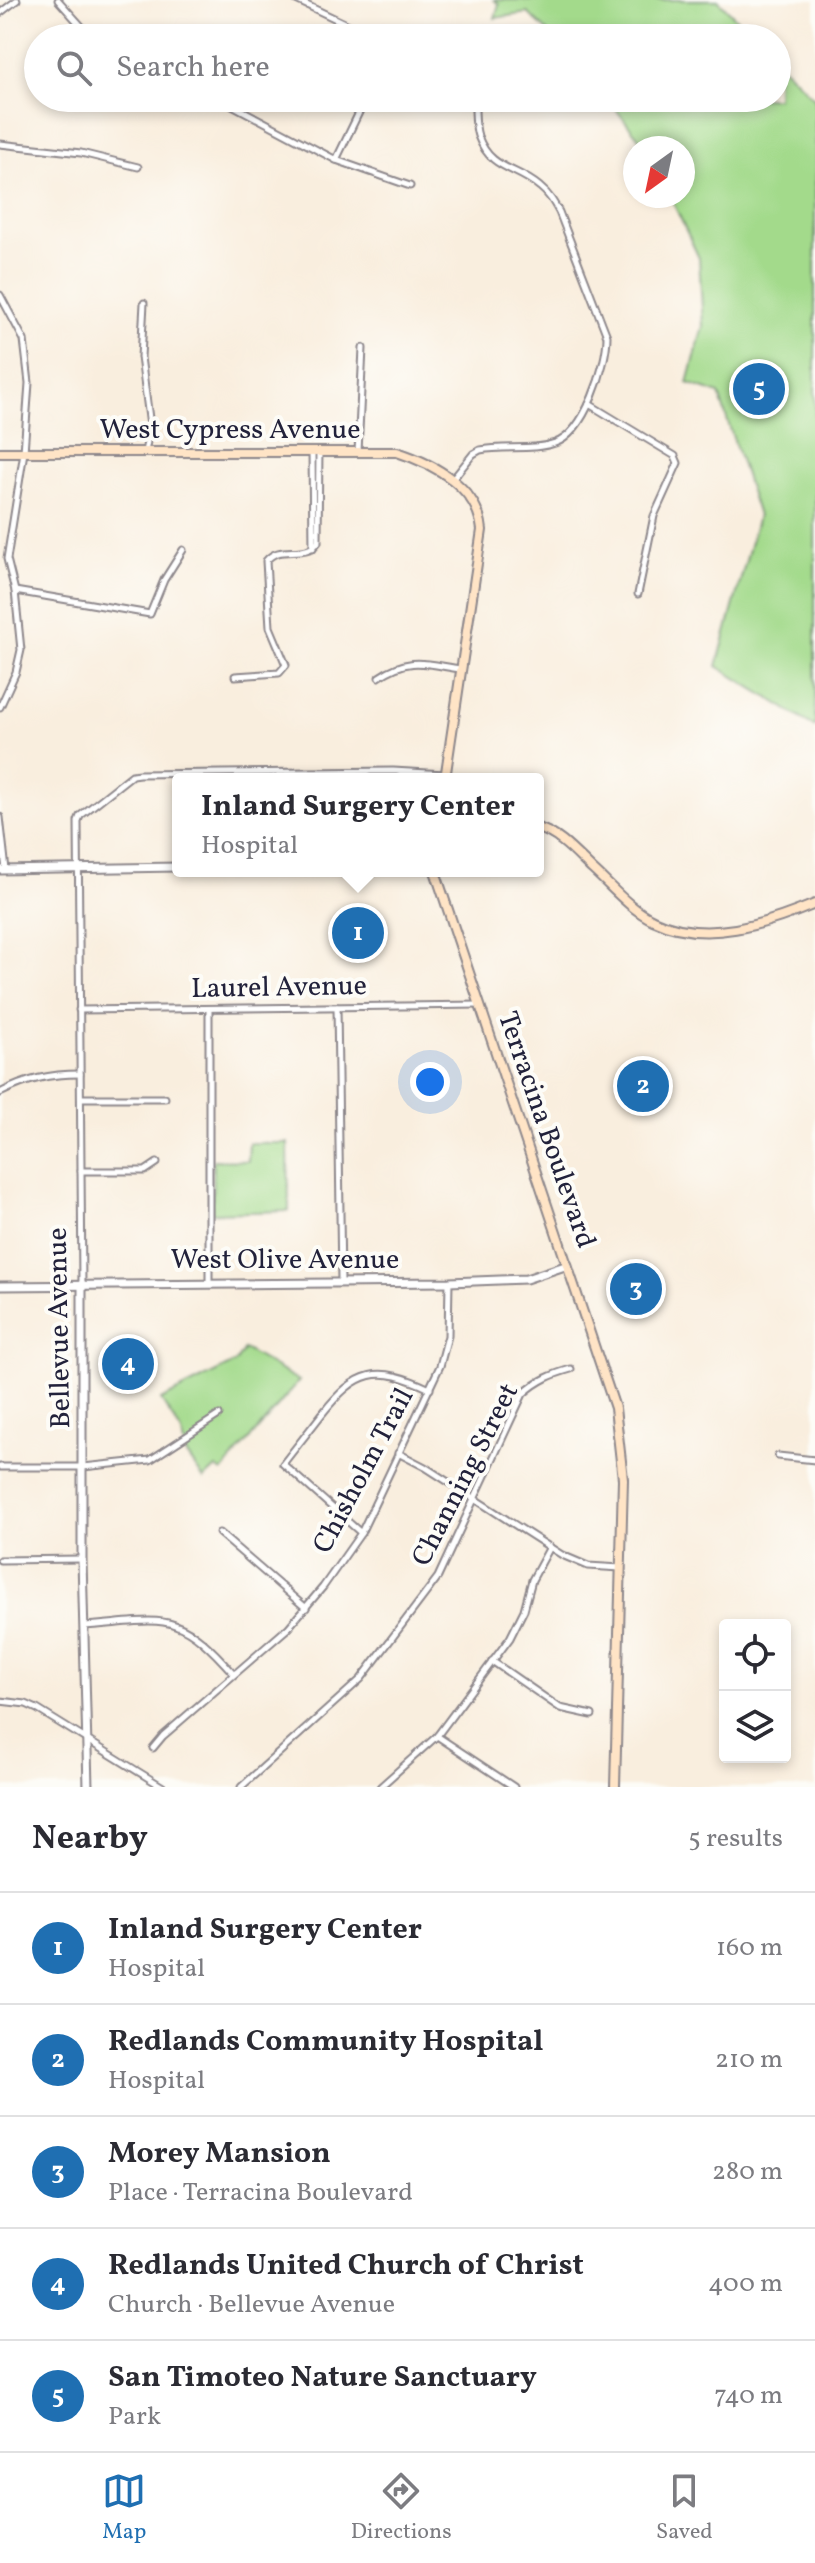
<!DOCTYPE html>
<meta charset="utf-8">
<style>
body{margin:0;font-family:Vollkorn,serif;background:#f2f2f3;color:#2b2b33}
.controls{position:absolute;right:24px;bottom:24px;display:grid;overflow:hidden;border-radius:8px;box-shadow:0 4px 12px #0003}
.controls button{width:72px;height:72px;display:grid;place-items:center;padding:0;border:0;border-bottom:2px solid #e1e1e2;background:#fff;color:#2b2b33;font:40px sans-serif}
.compass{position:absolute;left:623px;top:136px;width:72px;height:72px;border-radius:50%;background:#fff;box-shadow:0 4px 12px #0003;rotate:213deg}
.you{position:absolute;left:430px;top:1082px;width:28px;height:28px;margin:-20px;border:6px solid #fff;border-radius:50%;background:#1a73e8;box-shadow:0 0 0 12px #1a73e833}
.badge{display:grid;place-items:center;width:52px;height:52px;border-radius:50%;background:#1f6fb2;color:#fff;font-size:26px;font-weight:700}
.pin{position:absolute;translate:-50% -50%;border:4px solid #fff;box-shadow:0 2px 8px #0006}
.popup{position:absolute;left:172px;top:773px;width:372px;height:104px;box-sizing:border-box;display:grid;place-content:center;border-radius:8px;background:#fff;filter:drop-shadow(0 2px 6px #0005);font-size:26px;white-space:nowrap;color:#7c7c81}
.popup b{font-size:30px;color:#2b2b33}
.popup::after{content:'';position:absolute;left:50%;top:100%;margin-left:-16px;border:16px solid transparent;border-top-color:#fff}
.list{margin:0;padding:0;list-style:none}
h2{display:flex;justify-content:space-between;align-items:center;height:104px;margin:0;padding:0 32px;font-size:34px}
h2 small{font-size:26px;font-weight:400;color:#7c7c81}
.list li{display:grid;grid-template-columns:52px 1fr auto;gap:24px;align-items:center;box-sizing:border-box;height:112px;padding:0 32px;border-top:2px solid #e1e1e2}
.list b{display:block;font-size:30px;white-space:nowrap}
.list p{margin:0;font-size:26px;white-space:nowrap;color:#7c7c81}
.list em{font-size:26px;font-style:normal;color:#7c7c81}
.icon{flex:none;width:44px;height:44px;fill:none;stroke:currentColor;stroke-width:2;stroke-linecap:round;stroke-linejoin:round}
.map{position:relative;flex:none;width:815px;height:1787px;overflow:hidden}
.search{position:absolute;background:#fff;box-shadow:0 4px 12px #0003;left:24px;right:24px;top:24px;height:88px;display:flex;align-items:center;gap:20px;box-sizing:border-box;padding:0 28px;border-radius:44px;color:#7c7c81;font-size:30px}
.sheet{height:664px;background:#fff}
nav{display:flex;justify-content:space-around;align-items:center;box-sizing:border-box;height:112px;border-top:2px solid #e1e1e2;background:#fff;font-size:22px;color:#7c7c81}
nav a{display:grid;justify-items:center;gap:4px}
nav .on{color:#1f6fb2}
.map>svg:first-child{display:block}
.green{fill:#a3da8b;stroke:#627e63;stroke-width:2}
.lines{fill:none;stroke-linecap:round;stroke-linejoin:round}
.minor-casing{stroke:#8e888c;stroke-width:9}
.tertiary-casing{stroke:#8e888c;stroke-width:11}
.secondary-casing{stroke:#8e888c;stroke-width:12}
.minor{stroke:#fff;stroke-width:5}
.tertiary{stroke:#fff;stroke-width:7}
.secondary{stroke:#ffe4c6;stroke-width:8}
.labels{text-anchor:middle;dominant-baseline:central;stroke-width:8;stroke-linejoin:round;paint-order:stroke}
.street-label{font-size:28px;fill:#22223b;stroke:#fdfcf7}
</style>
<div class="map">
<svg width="815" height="1787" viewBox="0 0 815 1787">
<rect width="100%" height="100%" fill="#fdfcf7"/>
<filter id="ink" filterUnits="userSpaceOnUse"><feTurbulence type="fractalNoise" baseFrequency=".0125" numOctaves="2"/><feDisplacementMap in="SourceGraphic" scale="16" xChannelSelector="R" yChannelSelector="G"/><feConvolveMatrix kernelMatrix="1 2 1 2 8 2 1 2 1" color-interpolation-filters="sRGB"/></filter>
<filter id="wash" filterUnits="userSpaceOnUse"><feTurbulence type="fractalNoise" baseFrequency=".006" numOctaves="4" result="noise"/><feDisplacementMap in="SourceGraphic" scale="32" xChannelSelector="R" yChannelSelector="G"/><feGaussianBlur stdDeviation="1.8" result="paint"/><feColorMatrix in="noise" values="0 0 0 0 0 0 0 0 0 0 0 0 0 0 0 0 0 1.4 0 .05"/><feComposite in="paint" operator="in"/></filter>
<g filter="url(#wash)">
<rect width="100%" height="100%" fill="#f9eede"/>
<g class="green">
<path d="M494,0H718L755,38H554L528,13L495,18L499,4Z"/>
<path d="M777,61L815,99V727L717,666L758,516L719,394L688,383L703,326L699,258L670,196H683V148H647L607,98H777Z"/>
<path d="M249,1143H288L289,1211L212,1213L213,1160L248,1161Z"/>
<path d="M244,1349L299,1381L222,1472L216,1468L204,1479L185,1452L182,1433L161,1400L236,1362Z"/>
</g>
</g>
<g filter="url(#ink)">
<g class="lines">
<g class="minor-casing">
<g id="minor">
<path d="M58,0L92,38"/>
<path d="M296,0L376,38"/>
<path d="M0,13L17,0"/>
<path d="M263,38L264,36"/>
<path d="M219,98L336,160L410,186"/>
<path d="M0,144L81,153L138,167"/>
<path d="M336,160L366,98"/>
<path d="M0,295L24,340L29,383L24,452L7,559L15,591L21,650L16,672L0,707"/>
<path d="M144,303L141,357L150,426L145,452"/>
<path d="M589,404L675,456L678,463L654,516L638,594"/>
<path d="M312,451L313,548"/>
<path d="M358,452L363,348"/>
<path d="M453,479L473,454L480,450C504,445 531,451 555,443C585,433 607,365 607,336L559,212C554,203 549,194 540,187C516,166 491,171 478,136C474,124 476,111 474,98"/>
<path d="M15,591L150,614L164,580L183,550"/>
<path d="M235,676L279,673L286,665L270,627L266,561C279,543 305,560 318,542L319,451"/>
<path d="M379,677C410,656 426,664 460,669"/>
<path d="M0,817L6,870"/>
<path d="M337,1007L341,1281"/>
<path d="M209,1009V1282"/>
<path d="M79,1010L480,1005"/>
<path d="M0,1093C27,1079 50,1074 80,1074"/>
<path d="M81,1098H165"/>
<path d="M81,1171H145L157,1163"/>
<path d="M82,1284L78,821L80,816L132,775L139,774L393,771L445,774"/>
<path d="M398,1453L425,1467L562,1555L588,1566L621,1568"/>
<path d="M778,1456L815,1460"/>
<path d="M0,1467H83L150,1460L219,1415"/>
<path d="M219,1533L306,1608"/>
<path d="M361,1533L283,1464C296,1447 309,1431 322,1414C357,1370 377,1364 430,1389"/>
<path d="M0,1560L82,1559"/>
<path d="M85,1626C166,1620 176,1608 234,1674"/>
<path d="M492,1661L560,1708L592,1715"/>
<path d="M0,1701L26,1704L37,1709L163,1787"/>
<path d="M437,1736L514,1787"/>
<path d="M153,1748L163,1736L288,1628L323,1587L361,1533L440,1366L448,1336L449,1282"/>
<path d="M241,1787L361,1679L438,1577L523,1394C538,1380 553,1374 571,1369"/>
<path d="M380,1787L437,1736L510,1638L524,1610L532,1580L550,1547"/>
</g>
</g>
<g class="tertiary-casing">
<g id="tertiary">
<path d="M0,870L178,867"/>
<path d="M82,1284V1559L88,1787"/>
<path d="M0,1286L449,1282L526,1279L568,1265"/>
</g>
</g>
<g class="secondary-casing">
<g id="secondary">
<path d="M0,452H397C434,464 478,487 482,530L445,779"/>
<path d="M538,828C559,834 576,854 592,869C611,886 630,909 653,920C705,945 767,924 815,904"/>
<path d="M435,871L615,1408L623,1479L615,1787"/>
</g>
</g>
<use href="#minor" class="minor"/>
<use href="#tertiary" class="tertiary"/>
<use href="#secondary" class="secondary"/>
</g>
</g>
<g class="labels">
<g class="street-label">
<text x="230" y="430">West Cypress Avenue</text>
<text transform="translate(279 988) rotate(-1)">Laurel Avenue</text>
<text transform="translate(546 1130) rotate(71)">Terracina Boulevard</text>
<text x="285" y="1260">West Olive Avenue</text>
<text transform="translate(60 1328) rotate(-91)">Bellevue Avenue</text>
<text transform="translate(364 1471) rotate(-62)">Chisholm Trail</text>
<text transform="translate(466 1475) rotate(-63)">Channing Street</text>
</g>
</g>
</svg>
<div class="controls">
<button><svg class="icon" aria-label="locate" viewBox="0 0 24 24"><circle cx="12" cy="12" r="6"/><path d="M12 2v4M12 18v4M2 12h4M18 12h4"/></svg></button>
<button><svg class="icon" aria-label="layers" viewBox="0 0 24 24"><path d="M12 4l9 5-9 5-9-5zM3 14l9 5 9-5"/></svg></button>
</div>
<svg class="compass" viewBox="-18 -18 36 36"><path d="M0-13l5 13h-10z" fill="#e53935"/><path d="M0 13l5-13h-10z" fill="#7c7c81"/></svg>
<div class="you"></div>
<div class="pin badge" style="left:358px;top:933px">1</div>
<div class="popup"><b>Inland Surgery Center</b>Hospital</div>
<div class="pin badge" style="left:643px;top:1086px">2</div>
<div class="pin badge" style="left:636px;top:1289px">3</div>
<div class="pin badge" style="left:128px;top:1364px">4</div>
<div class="pin badge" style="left:759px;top:389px">5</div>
<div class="search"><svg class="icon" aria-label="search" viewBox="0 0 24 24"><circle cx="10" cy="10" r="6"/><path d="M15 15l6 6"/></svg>Search here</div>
</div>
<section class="sheet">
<h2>Nearby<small>5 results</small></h2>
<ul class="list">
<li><span class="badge">1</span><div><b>Inland Surgery Center</b><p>Hospital</p></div><em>160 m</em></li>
<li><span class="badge">2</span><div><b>Redlands Community Hospital</b><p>Hospital</p></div><em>210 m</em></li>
<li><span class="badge">3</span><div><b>Morey Mansion</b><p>Place · Terracina Boulevard</p></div><em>280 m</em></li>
<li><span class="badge">4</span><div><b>Redlands United Church of Christ</b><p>Church · Bellevue Avenue</p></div><em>400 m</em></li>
<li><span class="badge">5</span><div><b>San Timoteo Nature Sanctuary</b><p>Park</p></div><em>740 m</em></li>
</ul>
</section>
<nav>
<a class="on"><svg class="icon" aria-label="map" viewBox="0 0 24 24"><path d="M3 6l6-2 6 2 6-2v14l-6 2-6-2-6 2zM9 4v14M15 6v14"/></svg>Map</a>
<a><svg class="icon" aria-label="directions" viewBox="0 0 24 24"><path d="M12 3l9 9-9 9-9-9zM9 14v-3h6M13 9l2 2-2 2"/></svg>Directions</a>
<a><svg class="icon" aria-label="saved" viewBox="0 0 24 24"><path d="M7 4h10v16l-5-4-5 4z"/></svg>Saved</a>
</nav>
